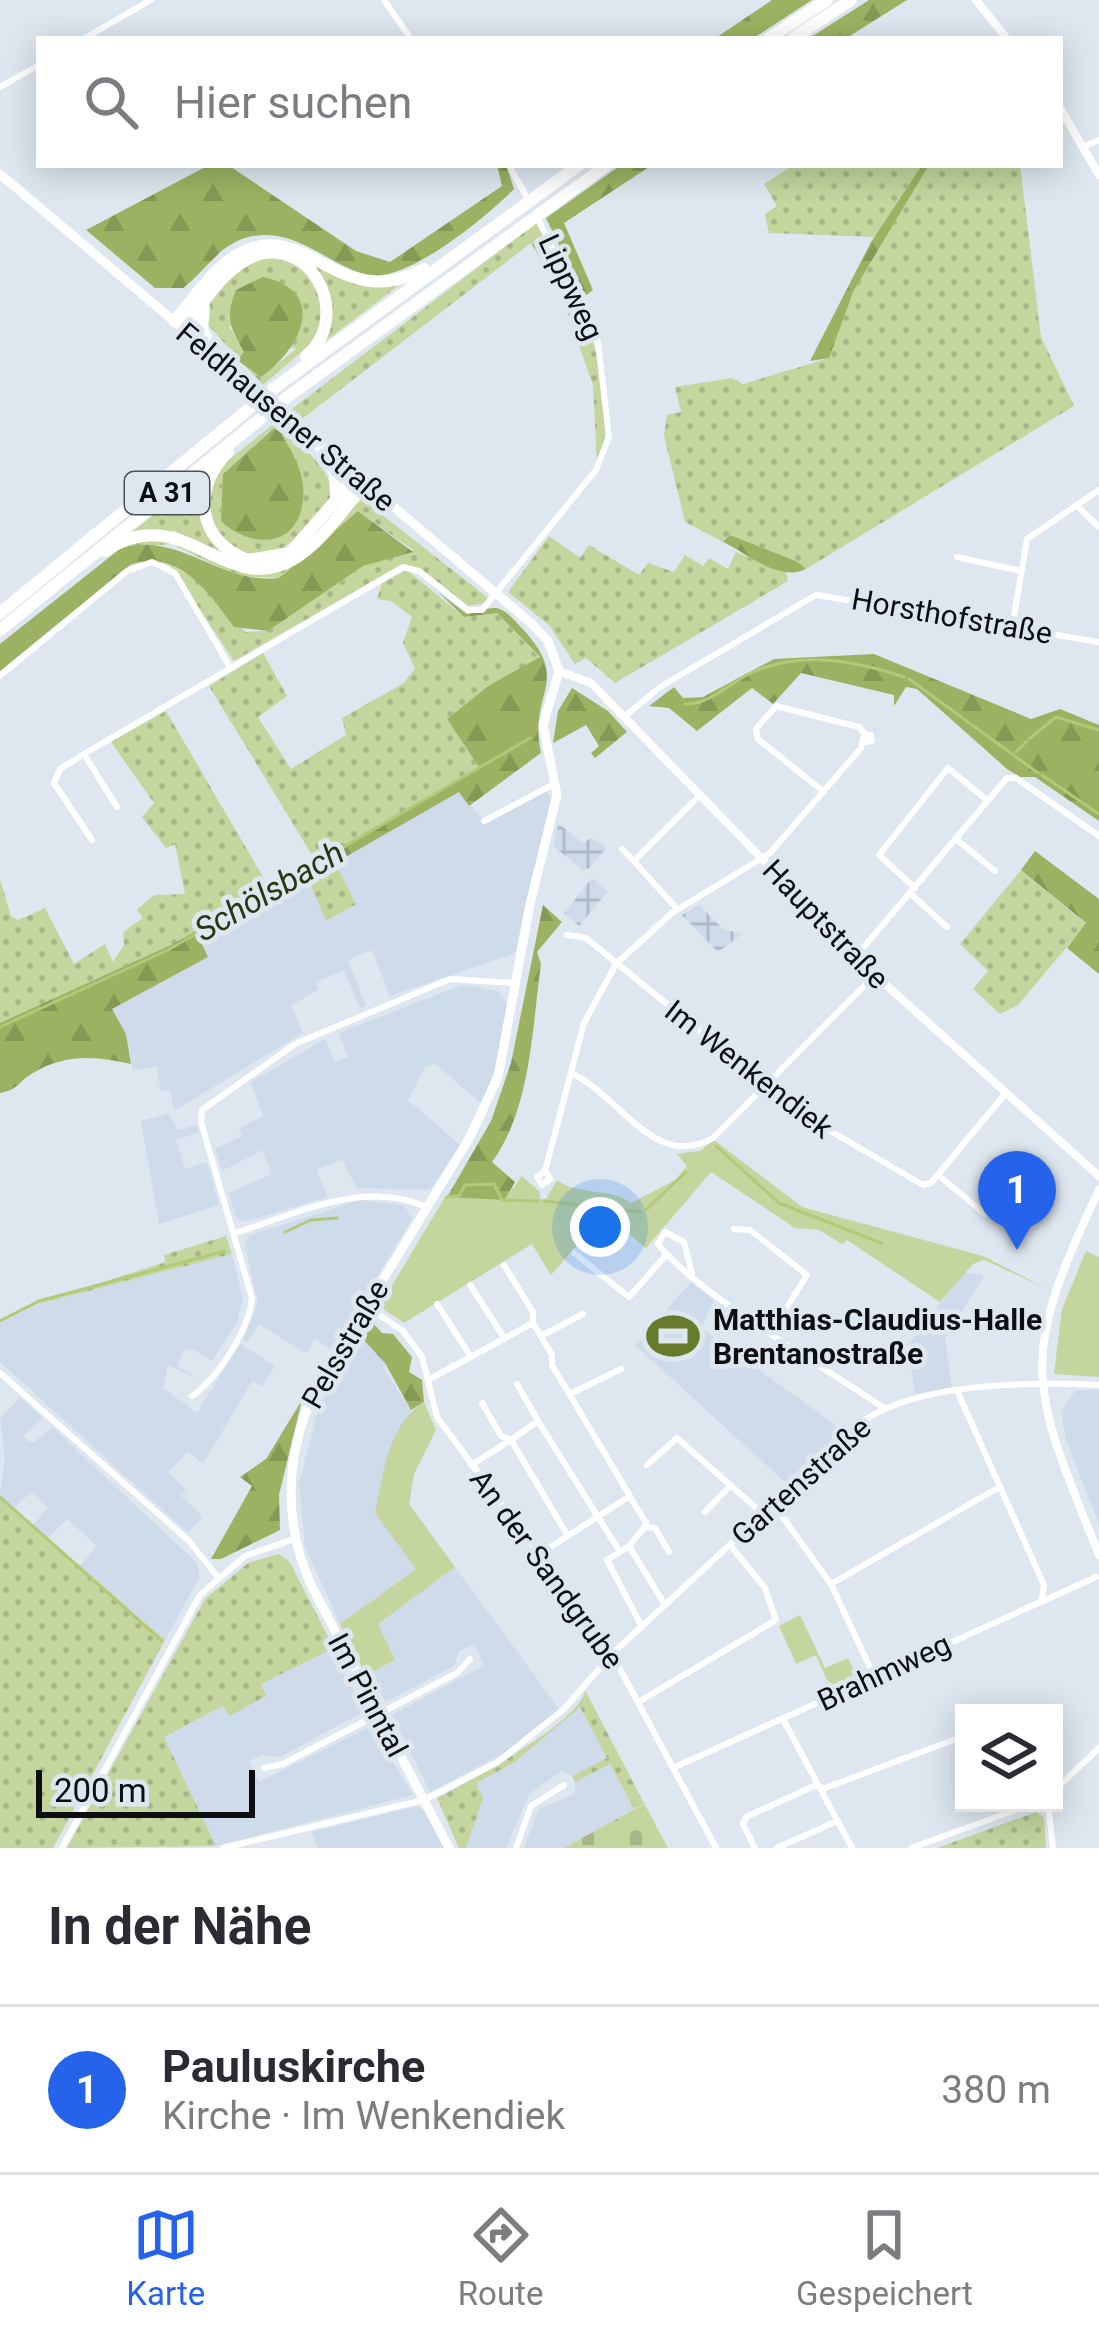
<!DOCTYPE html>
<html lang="de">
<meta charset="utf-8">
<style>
body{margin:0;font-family:Roboto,sans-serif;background:#f2f2f3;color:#2b2b33}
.controls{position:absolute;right:36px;bottom:36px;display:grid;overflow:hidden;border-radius:0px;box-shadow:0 6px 30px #0003}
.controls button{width:108px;height:108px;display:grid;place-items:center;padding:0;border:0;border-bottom:3px solid #e1e1e2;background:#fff;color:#2b2b33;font:60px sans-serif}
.scale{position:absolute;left:36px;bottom:30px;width:219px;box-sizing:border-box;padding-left:12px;border:6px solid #0c0e11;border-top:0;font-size:33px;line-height:42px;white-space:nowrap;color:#0c0e11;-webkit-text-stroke:9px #dee7f0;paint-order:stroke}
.you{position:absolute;left:600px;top:1227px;width:42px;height:42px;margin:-30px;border:9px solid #fff;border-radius:50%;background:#1a73e8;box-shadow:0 0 0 18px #1a73e833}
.badge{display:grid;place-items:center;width:78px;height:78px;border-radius:50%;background:#2563eb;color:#fff;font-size:39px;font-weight:700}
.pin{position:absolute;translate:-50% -99px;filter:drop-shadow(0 3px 6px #0008)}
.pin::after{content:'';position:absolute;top:63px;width:42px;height:36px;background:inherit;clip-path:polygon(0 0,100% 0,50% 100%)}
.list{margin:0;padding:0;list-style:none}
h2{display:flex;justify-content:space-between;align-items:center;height:156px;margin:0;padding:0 48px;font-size:51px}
h2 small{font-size:39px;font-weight:400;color:#7c7c81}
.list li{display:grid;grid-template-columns:78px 1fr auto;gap:36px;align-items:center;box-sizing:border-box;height:168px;padding:0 48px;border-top:3px solid #e1e1e2}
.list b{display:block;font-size:45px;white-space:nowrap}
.list p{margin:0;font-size:39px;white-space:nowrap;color:#7c7c81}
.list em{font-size:39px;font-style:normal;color:#7c7c81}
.icon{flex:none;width:66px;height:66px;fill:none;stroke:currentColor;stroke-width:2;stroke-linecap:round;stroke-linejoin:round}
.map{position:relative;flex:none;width:1099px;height:1848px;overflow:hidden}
.search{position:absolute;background:#fff;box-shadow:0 6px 30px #0003;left:36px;right:36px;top:36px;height:132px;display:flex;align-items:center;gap:30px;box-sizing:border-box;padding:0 42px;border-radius:0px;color:#7c7c81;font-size:45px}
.sheet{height:324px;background:#fff}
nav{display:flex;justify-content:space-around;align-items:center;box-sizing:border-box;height:168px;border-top:3px solid #e1e1e2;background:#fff;font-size:33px;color:#7c7c81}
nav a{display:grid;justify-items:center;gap:6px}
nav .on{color:#2563eb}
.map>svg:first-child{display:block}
.built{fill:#cddbea}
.industrial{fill:url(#industrial-grid)}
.grass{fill:url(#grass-dots);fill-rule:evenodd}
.forest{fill:url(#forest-firs)}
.cemetery{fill:url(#cemetery-stones)}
.park{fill:#c4d59e}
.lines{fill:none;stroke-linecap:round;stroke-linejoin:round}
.stream{stroke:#b2c978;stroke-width:3}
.minor{stroke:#fff;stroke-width:6}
.tertiary{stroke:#fff;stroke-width:8}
.secondary{stroke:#fff;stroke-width:9}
.motorway{stroke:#fff;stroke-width:12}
.labels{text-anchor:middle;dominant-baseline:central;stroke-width:10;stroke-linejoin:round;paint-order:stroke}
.shield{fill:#dee7f0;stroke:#4b4f54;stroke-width:3}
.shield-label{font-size:27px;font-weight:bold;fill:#0c0e11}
.street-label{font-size:30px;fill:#0c0e11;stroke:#dee7f0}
.poi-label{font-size:30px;font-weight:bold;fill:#0c0e11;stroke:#dee7f0;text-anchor:start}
.water-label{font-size:33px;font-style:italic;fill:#2c3513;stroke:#dee7f0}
</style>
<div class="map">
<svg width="1099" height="1848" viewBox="0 0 1099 1848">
<defs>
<pattern id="industrial-grid" width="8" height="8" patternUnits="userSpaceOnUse" patternTransform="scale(3)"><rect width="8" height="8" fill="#cddbea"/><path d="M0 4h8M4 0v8" fill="none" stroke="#afbbc8"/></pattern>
<pattern id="grass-dots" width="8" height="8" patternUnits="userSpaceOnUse" patternTransform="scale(3)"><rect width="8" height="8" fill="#c4d59e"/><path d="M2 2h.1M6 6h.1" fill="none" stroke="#a7b687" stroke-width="1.8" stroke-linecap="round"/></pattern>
<pattern id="forest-firs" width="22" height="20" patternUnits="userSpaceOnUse" patternTransform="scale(3)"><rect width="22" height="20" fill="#9cb262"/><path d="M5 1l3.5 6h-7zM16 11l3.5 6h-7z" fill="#859854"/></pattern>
<pattern id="cemetery-stones" width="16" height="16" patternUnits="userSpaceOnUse" patternTransform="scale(3)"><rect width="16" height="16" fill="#c4d59e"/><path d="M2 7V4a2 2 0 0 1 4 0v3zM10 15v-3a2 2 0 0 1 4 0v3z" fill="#a7b687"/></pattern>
</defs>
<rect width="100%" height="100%" fill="#dee7f0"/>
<g class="built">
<path d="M544,790L551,797L515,953L390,996L372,950L348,960L366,1006L360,1008L344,970L316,982L318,989L291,1006L303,1033L174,1111L170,1090L161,1091L156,1066L133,1071L126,1034L112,1009L208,957L200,940L307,876L327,921L356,903L334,860L459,791L487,824Z"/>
<path d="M462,985L498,991L508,1004L499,1057L482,1104L435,1064L425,1067L408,1100L460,1145L430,1190L357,1188L342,1160L317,1169L327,1197L244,1222L236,1217L229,1193L271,1174L263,1150L222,1171L215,1149L242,1136L239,1128L263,1116L251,1082L325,1039L335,1062L348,1057L339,1033Z"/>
<path d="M169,1113L178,1130L196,1125L198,1132L176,1140L185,1169L207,1162L219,1205L159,1224L141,1121Z"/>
<path d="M360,1200L404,1205L412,1219L333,1350L315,1339L306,1353L259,1324L247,1342L243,1339L258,1303L245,1245L248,1236Z"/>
<path d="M232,1254L243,1298L237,1322L212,1361L193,1349L183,1351L178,1366L198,1379L168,1365L163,1388L197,1413L240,1344L275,1366L263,1386L252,1381L203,1464L188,1451L168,1472L186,1490L181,1496L203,1517L188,1533L0,1362V1323L30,1306Z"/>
<path d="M965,1272L984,1276L945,1339L952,1388L915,1394L908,1345Z"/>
<path d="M691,1282L714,1301L701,1328L844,1431L787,1484L635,1345Z"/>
<path d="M362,1338L386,1363L384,1369L411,1410L386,1462L376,1513L416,1569L340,1624L305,1546L299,1484L319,1405Z"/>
<path d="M1099,1390V1524L1066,1440L1061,1412L1075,1391Z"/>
<path d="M20,1397L42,1417L24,1436L27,1441L34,1442L52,1427L198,1564L199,1578L165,1640L80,1566L97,1546L67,1519L48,1538L33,1525L48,1508L31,1492L14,1508L0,1496L5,1456L0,1419Z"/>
<path d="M455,1567L559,1709L507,1751L430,1792L392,1715L484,1665L474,1644L459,1651L454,1666L386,1702L366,1675L395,1660L377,1624Z"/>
<path d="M334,1648L363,1712L280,1757L262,1755L249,1761L259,1782L371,1726L413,1795L216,1846L164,1737L224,1706L229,1716L260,1684Z"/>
<path d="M580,1706L607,1758L572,1776L562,1771L529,1794L506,1848H466L475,1783L515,1762Z"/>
<path d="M610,1764L634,1809L564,1848H524L539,1809L575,1794V1782Z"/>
<path d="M416,1806L425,1811L444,1848H318L312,1832Z"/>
</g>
<g class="industrial">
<path d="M558,823L583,843L591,838L607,847L590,868L583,870L553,846Z"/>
<path d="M592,878L608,891L579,926L564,913Z"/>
<path d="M699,905L723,929L742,934L718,952L682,915Z"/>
</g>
<g class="grass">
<path d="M794,165H922L874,237L769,233L765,214L777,206L764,184Z"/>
<path d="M929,165H1020L1041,337L1074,406L806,569L730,535L723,542L685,522L664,435L667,415L681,412L675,387L732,378L743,384L823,360L853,292Z"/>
<path d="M536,223L571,285L558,288L531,243L302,419L292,409Z"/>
<path d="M282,249L356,284L398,286L323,343L329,295Z"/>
<path d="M262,258C314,259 326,291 319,337L263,385L206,323C206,290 235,270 262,258ZM229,326L296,349L261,377L237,359L244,352Z"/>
<path d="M571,289C594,338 621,410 597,462L593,385L560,292Z"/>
<path d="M276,422C296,443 331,465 333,497C293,547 251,592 206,515L217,469ZM272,429L221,521L223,474Z"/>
<path d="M205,474L201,520L230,558L175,531L132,532Z"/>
<path d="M362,499L488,598L486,603L468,606L424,571L402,564L234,661L169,564L199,581L245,632L268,631L363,566L413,550L358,511L279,578L237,576L172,544L121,548L155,535L274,571Z"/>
<path d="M549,536L580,558L589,545L639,575L648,563L674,572L685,555L703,566L709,558L728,569L736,552L786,572L788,581L615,683L586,658L575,664L549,625L508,592Z"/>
<path d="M407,570L464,617L497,613L540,658L488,686L447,719L479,766L317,863L209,686L263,653L287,696L258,717L291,769L346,735L342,718L404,683L415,668L403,643L412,617L391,601L377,599L382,583Z"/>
<path d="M166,711L270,889L175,943L0,1023V879L11,916L18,920L45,908L74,964L105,944L113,962L124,945L123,932L143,918L137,910L154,895L185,894L175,844L166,848L142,817L154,803L111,742Z"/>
<path d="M334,860L356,904L326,921L307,876Z"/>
<path d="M1021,870L1086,924L1018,1005L1000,1014L973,989L988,971L960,944Z"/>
<path d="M226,1236L232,1254L30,1306L165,1262L164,1255Z"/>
<path d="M0,1496L165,1640L53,1848H0Z"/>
<path d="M278,1554L289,1561L334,1648L261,1684L266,1696L229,1716L223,1706L164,1737L216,1846L67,1848L205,1599L248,1563Z"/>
<path d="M585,1690L644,1803L634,1809L610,1764L575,1782L572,1776L607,1758L580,1707L515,1762L476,1783L483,1798L466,1848H459L437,1798C469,1782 584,1719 585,1690Z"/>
<path d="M1036,1812L1044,1818L1046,1848H937Z"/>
</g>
<g class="forest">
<path d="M772,0H812L752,39H714Z"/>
<path d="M869,0H907L845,39H808Z"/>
<path d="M209,165H228L356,251L390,262L502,186L497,165H506L514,189C487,216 402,288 363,274C325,262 293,226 249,237C219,244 206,271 183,288H155L86,230Z"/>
<path d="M621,165H652L564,223L593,290L584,297L546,218Z"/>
<path d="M922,165H929L853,292L829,358L810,361L871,242Z"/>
<path d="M263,277C329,291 301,349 261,377L237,360L244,352C230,328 225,317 236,290Z"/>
<path d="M273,429L279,430C292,452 306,473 303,499C299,549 250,549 221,521L223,474Z"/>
<path d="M358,511L413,552L363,566L268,631L234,627C209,592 178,548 130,565L0,671V644L121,548C181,531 219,585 279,578Z"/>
<path d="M730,535L798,562L806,569C779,583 744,551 723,542Z"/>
<path d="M438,592L467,614C477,613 485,608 494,608C503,607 511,617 517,623C576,683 527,689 541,753L469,806L459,792L200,940L208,957L112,1009L126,1034L131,1064C98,1056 65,1053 33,1073C19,1081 18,1090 0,1093V1023L175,943L479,767L447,719L488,686L540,657L497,613L464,617Z"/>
<path d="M874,654L1031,719L1060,709L1099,725V821L1035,777H1020L1007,769L917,689L906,687L894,706V695L801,673L773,704L752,688L697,731L669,708L649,706L674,687L683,698L703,697L774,659Z"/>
<path d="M572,688L608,711L627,732L595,758L591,753L599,746L586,725L553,743L558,711Z"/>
<path d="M1035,851L1099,899V974L1067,948L1086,923L1021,870Z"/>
<path d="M543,905L562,922L537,952L541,964C532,1028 531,1109 492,1162L515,1182L505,1200L446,1199L491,1121L511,1063Z"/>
<path d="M371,1321L382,1333L393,1334L412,1357L409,1372L422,1380L424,1402L411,1410L385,1363L362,1338Z"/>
<path d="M302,1400L279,1495L280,1530L221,1559H211L252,1486L240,1477L266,1459Z"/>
</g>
<path class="cemetery" d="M644,1803L668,1848H564L642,1805Z"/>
<g class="park">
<path d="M714,1140L802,1207L983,1256L1046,1288L984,1260L973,1264L940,1302L847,1240L842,1244L819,1230L795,1228L711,1172L646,1248L629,1234L588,1233L551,1275L532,1244L404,1323L383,1309L382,1302L445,1197L504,1200L522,1176L540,1192V1199H546L557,1180C578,1196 610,1187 631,1203L675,1180L687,1166L677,1154L700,1151Z"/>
<path d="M1086,1251L1099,1257V1377L1054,1374L1062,1309Z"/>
<path d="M424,1402L436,1430L414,1474L409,1504L455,1567L378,1624L395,1660L366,1675L340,1624L416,1569L375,1513C383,1476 388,1424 424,1402Z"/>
<path d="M800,1615L825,1668L848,1658L858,1679L832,1691L816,1655L796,1664L779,1626Z"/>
</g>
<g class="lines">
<g class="stream">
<path d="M909,679L1038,773"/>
<path d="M685,704C707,705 727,686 745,676C795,649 853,660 904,677"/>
<path d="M1030,738L1056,717L1099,730"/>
<path d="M1016,752L1027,741"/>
<path d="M1042,775L1099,814"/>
<path d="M0,1027L168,950L530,738"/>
<path d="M716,1146L779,1203L881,1243"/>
<path d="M447,1197L459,1196L465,1185L494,1184L502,1200L538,1201"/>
<path d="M544,1201L641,1212"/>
<path d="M646,1210L686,1172"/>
<path d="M285,1232L311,1220L337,1218"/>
<path d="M0,1321L39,1301L225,1251"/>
<path d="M0,1497L162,1641"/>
</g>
<g class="minor">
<path d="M384,0L411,39"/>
<path d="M83,39L151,0"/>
<path d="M0,87L39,65"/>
<path d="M1085,146L1099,140"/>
<path d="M509,165L530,203"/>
<path d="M1076,505L1099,527"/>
<path d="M957,557L1021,571"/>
<path d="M1012,628L1027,539L1099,490"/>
<path d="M0,676L127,571L152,562L175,573L230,667"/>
<path d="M624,717L660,687L816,595L1099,642"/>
<path d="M84,754L60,769L54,783L92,840"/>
<path d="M824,792L758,739L756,729L776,706L859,727L865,734"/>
<path d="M117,807L84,754L403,567L419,571L468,610H482L596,470L609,437L598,342L536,215"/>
<path d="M484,821L556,783"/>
<path d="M956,839L995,871"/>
<path d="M622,849L634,861"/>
<path d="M915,888L879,855L948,768L987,800"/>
<path d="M910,893L947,927"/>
<path d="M677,909L634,861L700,795"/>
<path d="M567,935L586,938L803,1115L923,1185L931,1183L1005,1094"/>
<path d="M857,955L1007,778H1016L1099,836"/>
<path d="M573,1074C621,1097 655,1171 713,1138L875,975"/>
<path d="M545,1171L537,1177L542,1185L550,1179L545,1171L584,1023L616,964L672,913L770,853L861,748L864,736L871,735L872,741L865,742"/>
<path d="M938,1175L985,1214"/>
<path d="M734,1229L750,1230L807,1275L772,1331"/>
<path d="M235,1233C297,1214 363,1179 426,1207"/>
<path d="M574,1253L629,1297L667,1254"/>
<path d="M504,1265L533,1312V1323"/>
<path d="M692,1274L684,1242L665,1232L658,1244C699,1296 825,1367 884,1408"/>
<path d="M470,1285L505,1339"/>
<path d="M437,1304L471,1357"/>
<path d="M366,1306L403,1331L422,1357L437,1417L612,1654L716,1848"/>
<path d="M541,1336L583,1314"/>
<path d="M0,1373L189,1541L217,1576"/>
<path d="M430,1379L533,1323L552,1355V1365L630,1496L538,1555"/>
<path d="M958,1393L1044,1585L1042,1599"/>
<path d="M570,1394L621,1369"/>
<path d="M192,1396C218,1378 249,1330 252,1298L201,1122L202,1110L295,1044L450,979L516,983"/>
<path d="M482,1403L501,1436L511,1440L538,1421L517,1384"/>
<path d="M538,1421L620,1552"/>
<path d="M471,1465L511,1440L568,1536"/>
<path d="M647,1465L677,1438L763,1514"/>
<path d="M774,1505L831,1584L874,1676"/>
<path d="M705,1512L731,1485"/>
<path d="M646,1527L655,1528L669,1552"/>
<path d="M629,1546L647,1524L630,1497"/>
<path d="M831,1584L996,1489"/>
<path d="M642,1627L607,1560L629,1546L665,1605"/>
<path d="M640,1701L776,1620L765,1588L730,1545"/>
<path d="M783,1719L852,1848"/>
<path d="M264,1768L283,1764L457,1673L470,1659"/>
<path d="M673,1768L1096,1577"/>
<path d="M1054,1791L1099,1748"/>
<path d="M1048,1803L1053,1848"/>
<path d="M62,1848L200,1595L245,1556L294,1539"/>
<path d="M223,1848L424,1800L498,1762L564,1709L612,1654L862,1422C918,1382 1032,1382 1099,1385"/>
<path d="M516,1848L531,1806L564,1785"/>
<path d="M755,1848L743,1824L746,1817L814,1786L825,1788L964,1736"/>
<path d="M777,1848L837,1821"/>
<path d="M911,1848L1035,1803"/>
</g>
<g class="tertiary">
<path d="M976,0L1007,39"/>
<path d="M1060,108L1099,175"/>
<path d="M559,671L591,683L875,975L1099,1176"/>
<path d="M1099,1190C1017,1362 1030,1384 1099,1555"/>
</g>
<path class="secondary" d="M0,174L531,623L548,641L559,671L543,725L557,795L530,904L498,1077L470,1137L313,1394C285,1458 283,1521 311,1585L449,1848"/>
<g class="motorway">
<path d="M768,39L827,0"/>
<path d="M792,39L851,0"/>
<path d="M204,307L202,330L217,359"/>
<path d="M174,321C193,300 213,268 239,254C306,216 339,315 424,269"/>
<path d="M182,329C202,306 219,275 246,260C306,226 356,314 306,356"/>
<path d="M319,445L335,473L336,498"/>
<path d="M228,452C191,489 197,541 248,560L290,553L356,477"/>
<path d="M105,551C183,498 225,598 292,560C321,544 343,509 365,484"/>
<path d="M0,613L273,389L579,165"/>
<path d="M0,630L286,398L607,165"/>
</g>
</g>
<defs>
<g id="stadium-bare" transform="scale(4.14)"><path d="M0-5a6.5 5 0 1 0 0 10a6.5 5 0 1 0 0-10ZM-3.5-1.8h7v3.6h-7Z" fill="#687b2c" stroke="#dee7f0" stroke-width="2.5" paint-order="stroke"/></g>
</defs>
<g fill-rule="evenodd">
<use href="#stadium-bare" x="673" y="1336"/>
</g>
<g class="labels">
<rect class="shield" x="125" y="472" width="84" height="42" rx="9"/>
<g class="shield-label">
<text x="167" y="493">A 31</text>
</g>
<g class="street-label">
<text transform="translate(571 287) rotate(65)">Lippweg</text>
<text transform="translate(286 417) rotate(40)">Feldhausener Straße</text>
<text transform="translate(952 616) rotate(10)">Horsthofstraße</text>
<text transform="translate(826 924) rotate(46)">Hauptstraße</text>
<text transform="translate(749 1069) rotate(38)">Im Wenkendiek</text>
<text transform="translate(345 1344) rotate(-60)">Pelsstraße</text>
<text transform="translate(801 1481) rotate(-42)">Gartenstraße</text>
<text transform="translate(547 1569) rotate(54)">An der Sandgrube</text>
<text transform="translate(884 1672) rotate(-25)">Brahmweg</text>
<text transform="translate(368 1695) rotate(62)">Im Pinntal</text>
</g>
<g class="poi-label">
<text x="713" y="1319">Matthias-Claudius-Halle<tspan x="713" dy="34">Brentanostraße</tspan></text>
</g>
<g class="water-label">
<text transform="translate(269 891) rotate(-30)">Schölsbach</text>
</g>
</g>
</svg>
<div class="controls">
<button><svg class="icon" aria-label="layers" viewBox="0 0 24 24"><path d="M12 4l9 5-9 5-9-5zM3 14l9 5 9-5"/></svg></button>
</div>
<div class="scale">200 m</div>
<div class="you"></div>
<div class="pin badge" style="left:1017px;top:1250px">1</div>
<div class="search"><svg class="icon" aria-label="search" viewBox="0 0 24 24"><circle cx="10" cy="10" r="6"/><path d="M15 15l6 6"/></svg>Hier suchen</div>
</div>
<section class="sheet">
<h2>In der Nähe<small></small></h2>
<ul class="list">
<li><span class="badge">1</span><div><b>Pauluskirche</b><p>Kirche · Im Wenkendiek</p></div><em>380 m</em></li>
</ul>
</section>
<nav>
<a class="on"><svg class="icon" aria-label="map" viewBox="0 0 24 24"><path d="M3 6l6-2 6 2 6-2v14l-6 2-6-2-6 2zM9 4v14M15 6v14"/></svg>Karte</a>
<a><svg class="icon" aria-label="directions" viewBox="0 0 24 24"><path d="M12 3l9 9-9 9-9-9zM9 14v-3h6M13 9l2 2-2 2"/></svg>Route</a>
<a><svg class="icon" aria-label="saved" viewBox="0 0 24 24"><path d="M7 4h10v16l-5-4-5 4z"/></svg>Gespeichert</a>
</nav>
